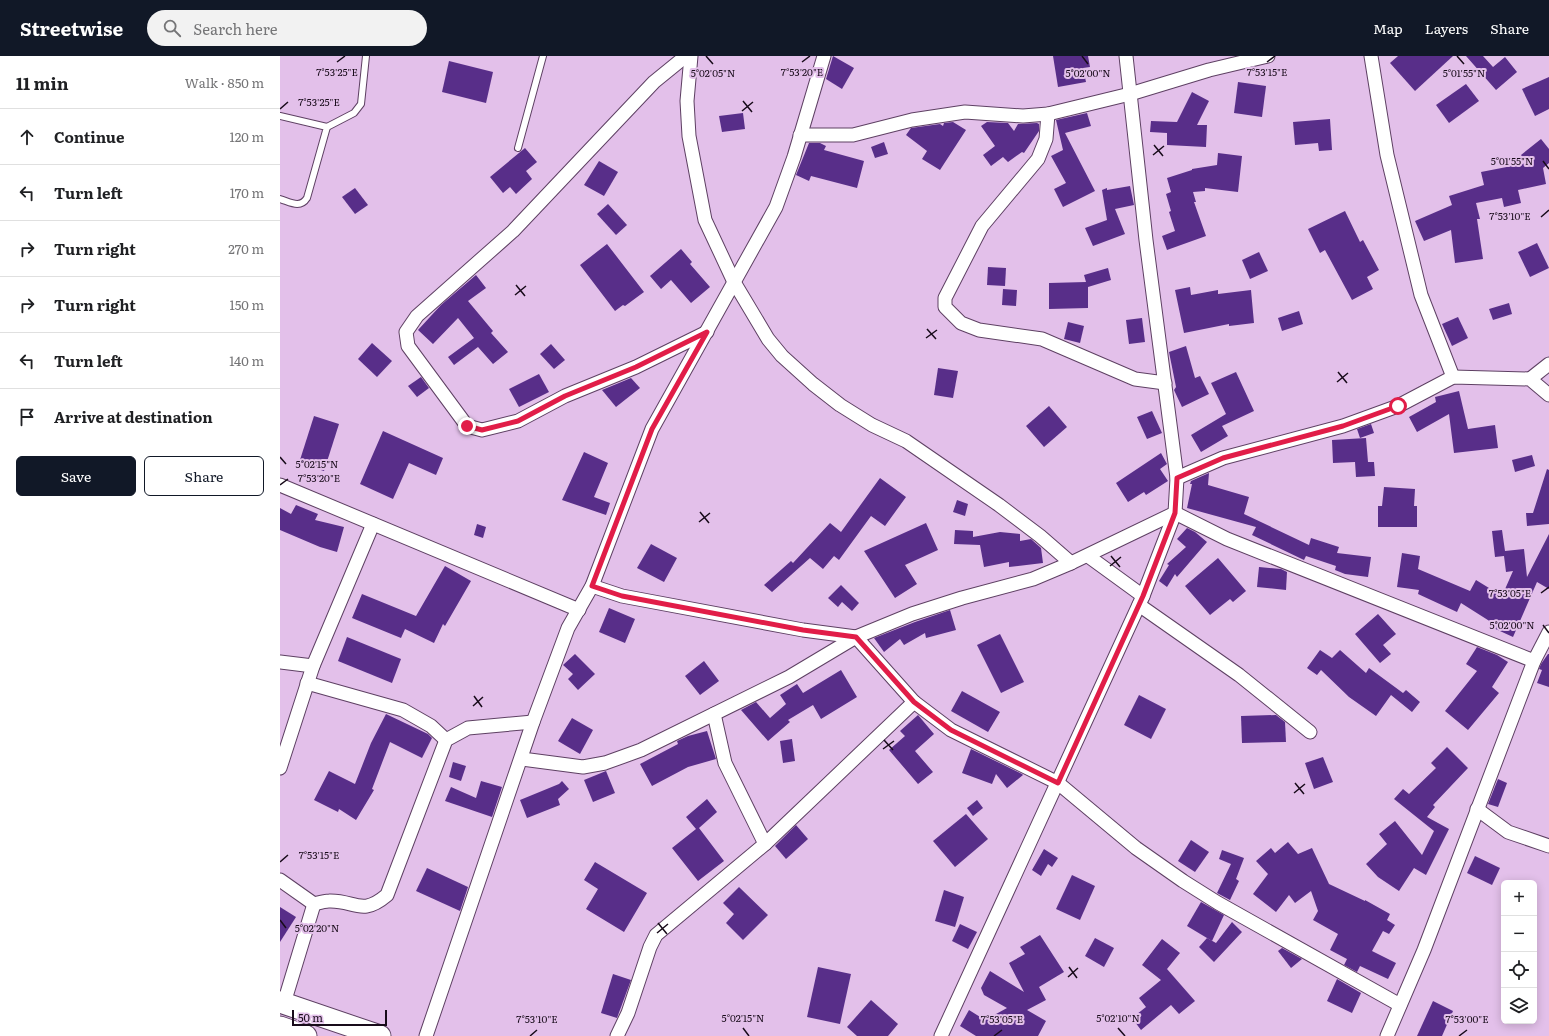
<!DOCTYPE html>
<meta charset="utf-8">
<style>
body{margin:0;font-family:Literata,serif;background:#f2f2f2;color:#202124}
.controls{position:absolute;right:12px;bottom:12px;display:grid;overflow:hidden;border-radius:6px;box-shadow:0 2px 10px #0003}
.controls button{width:36px;height:36px;display:grid;place-items:center;padding:0;border:0;border-bottom:1px solid #e0e0e0;background:#fff;color:#202124;font:20px sans-serif}
.scale{position:absolute;left:12px;bottom:10px;width:95px;box-sizing:border-box;padding-left:4px;border:2px solid #180b1a;border-top:0;font-size:11px;line-height:14px;white-space:nowrap;color:#180b1a;-webkit-text-stroke:3px #e3c0ea;paint-order:stroke}
.stop{position:absolute;width:12px;height:12px;margin:-9px;border:3px solid #e11d48;border-radius:50%;background:#fff}
.stop.end{background:#e11d48;border-color:#fff;box-shadow:0 1px 4px #0008}
.list{margin:0;padding:0;list-style:none}
h2{display:flex;justify-content:space-between;align-items:center;height:52px;margin:0;padding:0 16px;font-size:17px}
h2 small{font-size:13px;font-weight:400;color:#757577}
.list li{display:grid;grid-template-columns:26px 1fr auto;gap:12px;align-items:center;box-sizing:border-box;height:56px;padding:0 16px;border-top:1px solid #e0e0e0}
.list b{display:block;font-size:15px;white-space:nowrap}
.list em{font-size:13px;font-style:normal;color:#757577}
.actions{display:flex;gap:8px;padding:12px 16px}
.actions a{flex:1;padding:9px 0;border:1px solid #111827;border-radius:6px;text-align:center;font-size:14px;color:#111827}
.actions .main{background:#111827;color:#fff}
.icon{flex:none;width:22px;height:22px;fill:none;stroke:currentColor;stroke-width:2;stroke-linecap:round;stroke-linejoin:round}
.map{position:relative;flex:none;width:1269px;height:980px;overflow:hidden}
header{display:flex;align-items:center;gap:24px;box-sizing:border-box;height:56px;padding:0 20px;background:#111827;color:#fff}
header strong{font-size:19px}
nav{display:flex;gap:22px;margin-inline-start:auto;font-size:14px}
.search{width:280px;height:36px;background:#f2f2f2;display:flex;align-items:center;gap:10px;box-sizing:border-box;padding:0 14px;border-radius:22px;color:#757577;font-size:15px}
main{display:flex}
aside{flex:1;background:#fff}
.map>svg:first-child{display:block}
.building{fill:#582e89}
.lines{fill:none;stroke-linecap:round;stroke-linejoin:round}
.service-casing{stroke:#5e4063;stroke-width:8}
.minor-casing{stroke:#5e4063;stroke-width:15}
.trunk-casing{stroke:#5e4063;stroke-width:23}
.service{stroke:#fff;stroke-width:6}
.minor{stroke:#fff;stroke-width:13}
.trunk{stroke:#fff;stroke-width:21}
.route{stroke:#e11d48;stroke-width:5}
.ticks{fill:none;stroke:#180b1a;stroke-width:1.5}
.ticks-label{font-size:10px;text-anchor:middle;fill:#180b1a;stroke:#e3c0ea;stroke-width:4;stroke-linejoin:round;paint-order:stroke}
</style>
<header>
<strong>Streetwise</strong>
<div class="search"><svg class="icon" aria-label="search" viewBox="0 0 24 24"><circle cx="10" cy="10" r="6"/><path d="M15 15l6 6"/></svg>Search here</div>
<nav><a>Map</a><a>Layers</a><a>Share</a></nav>
</header>
<main>
<aside>
<h2>11 min<small>Walk · 850 m</small></h2>
<ul class="list">
<li><svg class="icon" aria-label="ahead" viewBox="0 0 24 24"><path d="M12 20V5M6 11l6-6 6 6"/></svg><div><b>Continue</b></div><em>120 m</em></li>
<li><svg class="icon" aria-label="left" viewBox="0 0 24 24"><path d="M17 20v-9H6M10 6l-5 5 5 5"/></svg><div><b>Turn left</b></div><em>170 m</em></li>
<li><svg class="icon" aria-label="right" viewBox="0 0 24 24"><path d="M7 20v-9h11M14 6l5 5-5 5"/></svg><div><b>Turn right</b></div><em>270 m</em></li>
<li><svg class="icon" aria-label="right" viewBox="0 0 24 24"><path d="M7 20v-9h11M14 6l5 5-5 5"/></svg><div><b>Turn right</b></div><em>150 m</em></li>
<li><svg class="icon" aria-label="left" viewBox="0 0 24 24"><path d="M17 20v-9H6M10 6l-5 5 5 5"/></svg><div><b>Turn left</b></div><em>140 m</em></li>
<li><svg class="icon" aria-label="arrive" viewBox="0 0 24 24"><path d="M6 21V4h12l-3 4 3 4H6"/></svg><div><b>Arrive at destination</b></div></li>
</ul>
<div class="actions"><a class="main">Save</a><a>Share</a></div>
</aside>
<div class="map">
<svg width="1269" height="980" viewBox="0 0 1269 980">
<rect width="100%" height="100%" fill="#e3c0ea"/>
<g class="building">
<path d="M553,0L574,12L562,33L546,23Z"/>
<path d="M773,0H808L810,11L803,12L806,26L778,31Z"/>
<path d="M1118,0H1173L1135,35L1110,7Z"/>
<path d="M1186,0H1203L1213,11L1225,1L1237,16L1216,34Z"/>
<path d="M169,5L213,16L206,47L162,36Z"/>
<path d="M1269,21V53L1255,60L1242,33Z"/>
<path d="M958,26L986,30L982,61L954,57Z"/>
<path d="M1186,28L1199,45L1169,67L1156,49Z"/>
<path d="M912,36L929,45L917,69H927L926,91L887,89V77L870,76L871,65L897,66Z"/>
<path d="M463,57L465,73L442,76L439,60Z"/>
<path d="M807,57L811,70L785,77L815,135L783,151L774,133L786,127L771,100L783,94L776,64Z"/>
<path d="M1050,63L1052,94L1039,95L1038,87L1015,89L1013,66Z"/>
<path d="M673,66L686,74L660,114L642,103L647,95L626,79L631,72L660,68L663,70L664,67Z"/>
<path d="M707,66L728,67L734,75L738,68L757,67L759,68V75L744,97L742,96L728,106L723,101L711,110L703,99L715,90L701,70Z"/>
<path d="M1261,83L1269,93V107L1263,112L1266,128L1238,134L1241,147L1224,151L1222,142L1196,147L1200,163H1197L1203,203L1175,207L1171,174L1144,185L1135,165L1172,149L1169,140L1204,129L1201,116L1247,107L1241,99Z"/>
<path d="M604,86L608,98L595,102L591,91Z"/>
<path d="M529,87H540L546,90L544,94L584,105L577,132L531,120L529,125L516,119Z"/>
<path d="M245,92L257,106L246,115L252,123L236,138L230,131L223,137L210,121Z"/>
<path d="M938,97L962,100L958,136L925,132V135L913,136L916,146H914L926,180L887,194L882,180L895,175L889,156L891,155L886,138L891,136L887,122L912,114V113L937,109Z"/>
<path d="M319,105L338,116L324,140L304,129Z"/>
<path d="M850,130L854,149L835,153L845,178L813,190L805,172L827,164L822,134L827,132V134Z"/>
<path d="M75,132L88,149L75,158L62,141Z"/>
<path d="M328,148L347,169L336,179L317,158Z"/>
<path d="M1065,155L1080,186L1083,184L1099,214L1087,221L1093,233L1072,244L1045,194L1040,197L1028,173Z"/>
<path d="M1257,187L1269,212L1250,221L1238,196Z"/>
<path d="M327,188L364,236L345,250L343,249L335,255L300,209Z"/>
<path d="M401,193L412,206L410,208L430,231L411,247L391,224L381,233L370,220Z"/>
<path d="M979,196L988,215L970,223L962,204Z"/>
<path d="M708,211L726,212L725,230L707,229Z"/>
<path d="M828,212L831,224L808,231V252L769,253V227L806,226L804,219Z"/>
<path d="M196,219L206,232L188,245L213,275L211,277L228,296L213,308L198,291L174,309L168,301L194,282L178,262L153,288L138,274L161,249Z"/>
<path d="M910,231L911,239L938,234V238L971,234L974,267L949,270V268L904,277L895,234Z"/>
<path d="M723,233L737,234L736,250L722,249Z"/>
<path d="M1229,247L1232,258L1213,264L1209,253Z"/>
<path d="M1019,255L1023,268L1002,275L998,262Z"/>
<path d="M1178,261L1188,282L1172,290L1162,268Z"/>
<path d="M862,262L865,286L849,288L846,264Z"/>
<path d="M788,266L804,270L800,287L784,283Z"/>
<path d="M92,287L112,305L97,321L78,303Z"/>
<path d="M271,288L285,304L274,313L260,298Z"/>
<path d="M906,290L915,322L920,320L929,338L902,351L894,334L896,331L889,296Z"/>
<path d="M658,312L678,315L673,342L654,339Z"/>
<path d="M956,316L974,355L942,370L948,380L921,396L911,379L946,358L931,327Z"/>
<path d="M259,318L269,336L239,351L229,333Z"/>
<path d="M141,321L149,332L137,341L128,330Z"/>
<path d="M351,322L360,332L336,351L322,334Z"/>
<path d="M1179,335L1188,373L1215,369L1218,392L1174,397L1169,358L1137,376L1129,361L1156,346L1155,341Z"/>
<path d="M769,350L787,371L764,391L746,370Z"/>
<path d="M872,355L882,377L867,383L857,361Z"/>
<path d="M34,360L59,368L44,415L19,407Z"/>
<path d="M1091,368L1094,377L1080,382L1077,373Z"/>
<path d="M103,375L163,402L156,419L129,407L113,443L80,428Z"/>
<path d="M1086,382L1088,406H1094L1095,420L1076,421L1075,406L1053,407L1052,384Z"/>
<path d="M304,396L328,407L314,441L330,447L326,459L282,444Z"/>
<path d="M881,397L887,408L880,413L888,425L866,439L864,436L848,446L836,427Z"/>
<path d="M1252,399L1255,410L1235,416L1232,404Z"/>
<path d="M1267,413L1269,414V468L1247,470L1246,457H1253Z"/>
<path d="M929,417L928,429L969,441L964,458L1029,489L1031,482L1059,491L1057,497L1091,501L1088,521L1065,518L1055,514L1056,510L1026,500L1024,504L972,479L976,471L907,452L912,428H910L911,425Z"/>
<path d="M600,422L626,441L605,470L591,460L559,504L554,500L543,513L530,502L492,536L484,529L511,505L513,507L550,467L561,476Z"/>
<path d="M1104,431L1135,433L1134,450H1137V471H1098V450H1102Z"/>
<path d="M677,444L688,448L685,460L673,456Z"/>
<path d="M16,449L38,458L35,464L64,471L57,496L40,491L0,474V452L11,458Z"/>
<path d="M646,467L658,494L625,509L637,528L615,542L584,495Z"/>
<path d="M197,468L206,471L203,482L194,479Z"/>
<path d="M907,472L915,476L927,486L897,521L895,518L887,531L879,525L889,509L887,508L906,491L897,483Z"/>
<path d="M675,474L693,475V481L720,476L740,478V485L751,483L761,492L763,507L729,511V506L704,511L700,489L674,488Z"/>
<path d="M1222,474L1225,495L1244,493L1247,521L1269,478V533L1257,526L1233,581L1209,570L1211,566L1181,547L1177,556L1138,538L1139,534L1117,531L1122,497L1140,500L1138,513L1190,535L1196,524L1222,540L1233,515L1226,516L1224,500L1215,501L1212,475Z"/>
<path d="M371,488L397,502L384,526L357,512Z"/>
<path d="M938,502L966,535L953,546L950,543L930,559L905,530Z"/>
<path d="M165,510L191,525L165,570L163,568L154,587L125,573L121,582L72,562L82,538L136,560Z"/>
<path d="M979,511L1001,513L1007,516L1006,534L977,531Z"/>
<path d="M561,529L579,547L572,555L562,546L558,551L548,542Z"/>
<path d="M329,552L355,563L345,587L319,576Z"/>
<path d="M670,554L676,574L646,582L645,577L624,589L620,583L604,596L594,582L635,566Z"/>
<path d="M1098,558L1116,578L1103,589L1111,598L1100,607L1075,578Z"/>
<path d="M720,578L744,626L721,637L697,589Z"/>
<path d="M67,581L121,603L112,627L58,605Z"/>
<path d="M1197,591L1217,599L1228,606L1212,631L1219,637L1188,674L1165,655L1197,615L1186,608Z"/>
<path d="M1040,594L1052,602L1060,594L1086,617L1089,612L1123,637L1126,634L1140,646L1132,656L1111,639L1096,660L1069,641L1041,614L1037,619L1027,612Z"/>
<path d="M295,598L315,618L298,634L288,623L293,618L283,609Z"/>
<path d="M1268,598H1269V631L1257,627L1262,614L1259,613L1261,608Z"/>
<path d="M424,605L439,625L420,639L405,620Z"/>
<path d="M561,614L577,641L541,663L533,649L508,664L510,666L488,685L461,654L476,646L490,662L506,648L500,639L517,628L523,637Z"/>
<path d="M682,635L720,656L708,676L671,655Z"/>
<path d="M859,639L886,653L871,683L844,669Z"/>
<path d="M106,658L148,678L152,682L142,702L110,686L92,733L94,734L76,764L59,753L58,756L34,744L49,715L75,728L91,687Z"/>
<path d="M638,659L654,678L635,695L653,716L638,728L609,694L625,680L620,675Z"/>
<path d="M996,659L1005,666L1006,686L962,687L961,660Z"/>
<path d="M292,662L313,674L300,698L278,685Z"/>
<path d="M427,675L436,703L408,711L372,730L360,708L398,688L397,685L408,680Z"/>
<path d="M512,683L515,705L503,707L500,685Z"/>
<path d="M1167,691L1188,712L1153,749L1155,751L1147,761L1169,773L1146,819L1134,812L1119,835L1098,821L1086,808L1107,788L1099,778L1115,765L1142,799L1154,775L1114,743L1123,733L1129,738L1156,712L1151,707Z"/>
<path d="M691,693L742,718L743,719L727,732L716,718L712,728L682,717Z"/>
<path d="M1043,701L1053,726L1034,733L1025,707Z"/>
<path d="M173,706L186,710L181,725L169,721Z"/>
<path d="M326,715L335,737L313,746L304,724Z"/>
<path d="M1218,723L1227,727L1218,751L1208,748Z"/>
<path d="M201,725L222,731L212,761L165,745L171,731L196,742Z"/>
<path d="M282,725L289,733L278,743L280,749L247,762L240,744L279,728Z"/>
<path d="M427,743L437,756L419,772L444,805L418,825L392,792L416,773L406,761Z"/>
<path d="M697,744L703,752L693,760L687,752Z"/>
<path d="M686,758L708,783L675,811L653,785Z"/>
<path d="M516,769L528,783L506,803L495,790Z"/>
<path d="M911,784L929,796L915,816L898,805Z"/>
<path d="M1008,786L1018,798L1032,792L1049,828L1085,845V844L1110,858L1107,864L1115,869L1109,878L1103,875L1092,895L1116,907L1108,923L1080,910L1077,916L1064,909L1067,903L1050,894L1058,878L1033,864L1038,855L1031,835L1015,847L1009,839L996,856L973,838L988,818L976,805L991,792L995,797Z"/>
<path d="M764,793L778,802L772,811L768,808L761,820L752,814Z"/>
<path d="M942,794L964,802L956,823L959,825L950,844L937,837L951,808L939,803Z"/>
<path d="M1195,800L1220,812L1212,829L1187,817Z"/>
<path d="M315,806L367,837L344,876L306,853L318,833L304,824Z"/>
<path d="M147,812L188,831L180,855L136,835Z"/>
<path d="M792,819L815,830L800,864L776,853Z"/>
<path d="M459,831L488,859L463,884L446,867L454,858L443,847Z"/>
<path d="M664,834L684,841L675,871L655,865Z"/>
<path d="M921,846L944,859L932,885L907,870Z"/>
<path d="M0,851L16,861L0,886Z"/>
<path d="M952,866L962,876L934,906L919,891L927,882L936,887Z"/>
<path d="M680,868L697,876L688,893L672,885Z"/>
<path d="M760,879L784,916L759,931L766,944L747,954L766,965L758,980H696L680,970L689,954L705,964L727,952L704,939L701,932L710,915L744,936L729,907L745,898L740,891Z"/>
<path d="M815,882L834,892L824,911L805,900Z"/>
<path d="M882,883L900,897L887,913L915,945L899,958L891,949L861,974L852,962L866,951L859,942L881,924L862,909Z"/>
<path d="M1002,892L1022,903L1011,912L998,895Z"/>
<path d="M538,911L571,918L560,968L527,961Z"/>
<path d="M333,918L351,924L337,962L321,957Z"/>
<path d="M1057,923L1081,937L1072,957L1047,945Z"/>
<path d="M591,944L618,968L608,980H577L567,971Z"/>
<path d="M1153,945L1173,955L1162,980H1137Z"/>
</g>
<g class="lines">
<g class="service-casing">
<g id="service">
<path d="M0,60L47,71L27,142C20,153 10,146 0,143"/>
<path d="M47,71L74,57L81,48L86,0"/>
<path d="M238,92L263,0"/>
</g>
</g>
<g class="minor-casing">
<g id="minor">
<path d="M406,0L374,26L233,175L137,260L126,276L128,290L187,370L202,374L238,365L285,340L356,311L427,276"/>
<path d="M411,0L407,45L409,80L425,164L454,226L488,283L502,300L533,328L560,349L592,369L626,385L719,449L760,480L791,507L895,457"/>
<path d="M1091,0L1107,99L1141,239L1173,321"/>
<path d="M768,58L766,83L758,103L702,170L665,242V251L681,267L699,274L762,283L855,323L885,327"/>
<path d="M520,79H573L632,64L685,56L743,60L768,58L850,38L929,14L988,0"/>
<path d="M1250,323L1269,308"/>
<path d="M897,422L943,402L1063,370L1118,350L1173,321L1250,323L1269,339"/>
<path d="M0,429L299,554"/>
<path d="M895,457L947,483L1254,605"/>
<path d="M808,500L863,540"/>
<path d="M312,530L342,540L523,574L576,581L634,646L671,674L778,727L856,792L903,825L938,847L1120,949"/>
<path d="M859,549L959,619L1030,676"/>
<path d="M0,606L33,610"/>
<path d="M27,627L123,654L151,670L166,684"/>
<path d="M434,658L445,707L485,788"/>
<path d="M242,703L303,711L325,707L361,694L509,621L576,581L632,558L682,542L753,523L791,507"/>
<path d="M0,712L33,610L93,468"/>
<path d="M1197,753L1228,776L1269,790"/>
<path d="M0,824L34,848"/>
<path d="M34,848C38,847 44,845 49,845C75,844 81,861 107,839L166,684L188,672L253,666"/>
<path d="M4,947L34,848"/>
<path d="M146,980L253,666L288,572L312,530L372,373L496,151L514,101L544,0"/>
<path d="M337,980L348,957L370,891L376,879L485,788L634,646"/>
<path d="M661,980L863,540L895,457L897,422L866,184L846,0"/>
<path d="M1107,980L1144,894L1254,605L1269,576"/>
</g>
</g>
<g class="trunk-casing">
<g id="trunk">
<path d="M0,946L100,980"/>
<path d="M0,971L26,980"/>
</g>
</g>
<use href="#service" class="service"/>
<use href="#minor" class="minor"/>
<use href="#trunk" class="trunk"/>
</g>
<g class="lines">
<path class="route" d="M187,370L202,374L238,365L285,340L356,311L427,276L372,373L312,530L342,540L523,574L576,581L634,646L671,674L778,727L863,540L895,457L897,422L943,402L1063,370L1118,350"/>
</g>
<path class="ticks" d="M426,0L433,8M802,0L808,8M1177,0L1184,8M57,6L65,0M522,6L530,0M987,6L995,0M463,45L472,56M0,53L8,46M462,55L473,46M874,89L883,100M873,99L884,90M1263,105L1269,113M1261,161L1269,154M236,229L245,240M235,239L246,230M647,273L656,283M646,282L657,274M1058,316L1067,327M1057,326L1068,317M0,401L6,408M0,429L8,423M420,456L429,467M419,466L430,457M831,500L840,511M830,510L841,501M1261,537L1269,531M1263,569L1269,577M194,640L202,651M193,650L203,641M604,684L613,694M603,693L614,685M1015,727L1024,738M1014,737L1025,728M0,806L8,799M0,864L6,872M378,867L387,878M377,877L388,868M789,911L797,922M788,921L798,912M463,972L469,980M838,972L845,980M250,980L257,974M714,980L722,974M1179,980L1187,974"/>
<g class="ticks-label">
<text x="57" y="20">7°53'25"E</text>
<text x="522" y="20">7°53'20"E</text>
<text x="987" y="20">7°53'15"E</text>
<text x="1184" y="21">5°01'55"N</text>
<text x="433" y="21">5°02'05"N</text>
<text x="808" y="21">5°02'00"N</text>
<text x="39" y="50">7°53'25"E</text>
<text x="1232" y="109">5°01'55"N</text>
<text x="1230" y="164">7°53'10"E</text>
<text x="37" y="412">5°02'15"N</text>
<text x="39" y="426">7°53'20"E</text>
<text x="1230" y="541">7°53'05"E</text>
<text x="1232" y="573">5°02'00"N</text>
<text x="39" y="803">7°53'15"E</text>
<text x="37" y="876">5°02'20"N</text>
<text x="463" y="966">5°02'15"N</text>
<text x="838" y="966">5°02'10"N</text>
<text x="257" y="967">7°53'10"E</text>
<text x="722" y="967">7°53'05"E</text>
<text x="1187" y="967">7°53'00"E</text>
</g>
</svg>
<div class="controls">
<button>+</button>
<button>−</button>
<button><svg class="icon" aria-label="locate" viewBox="0 0 24 24"><circle cx="12" cy="12" r="6"/><path d="M12 2v4M12 18v4M2 12h4M18 12h4"/></svg></button>
<button><svg class="icon" aria-label="layers" viewBox="0 0 24 24"><path d="M12 4l9 5-9 5-9-5zM3 14l9 5 9-5"/></svg></button>
</div>
<div class="scale">50 m</div>
<div class="stop" style="left:1118px;top:350px"></div>
<div class="stop end" style="left:187px;top:370px"></div>
</div>
</main>
